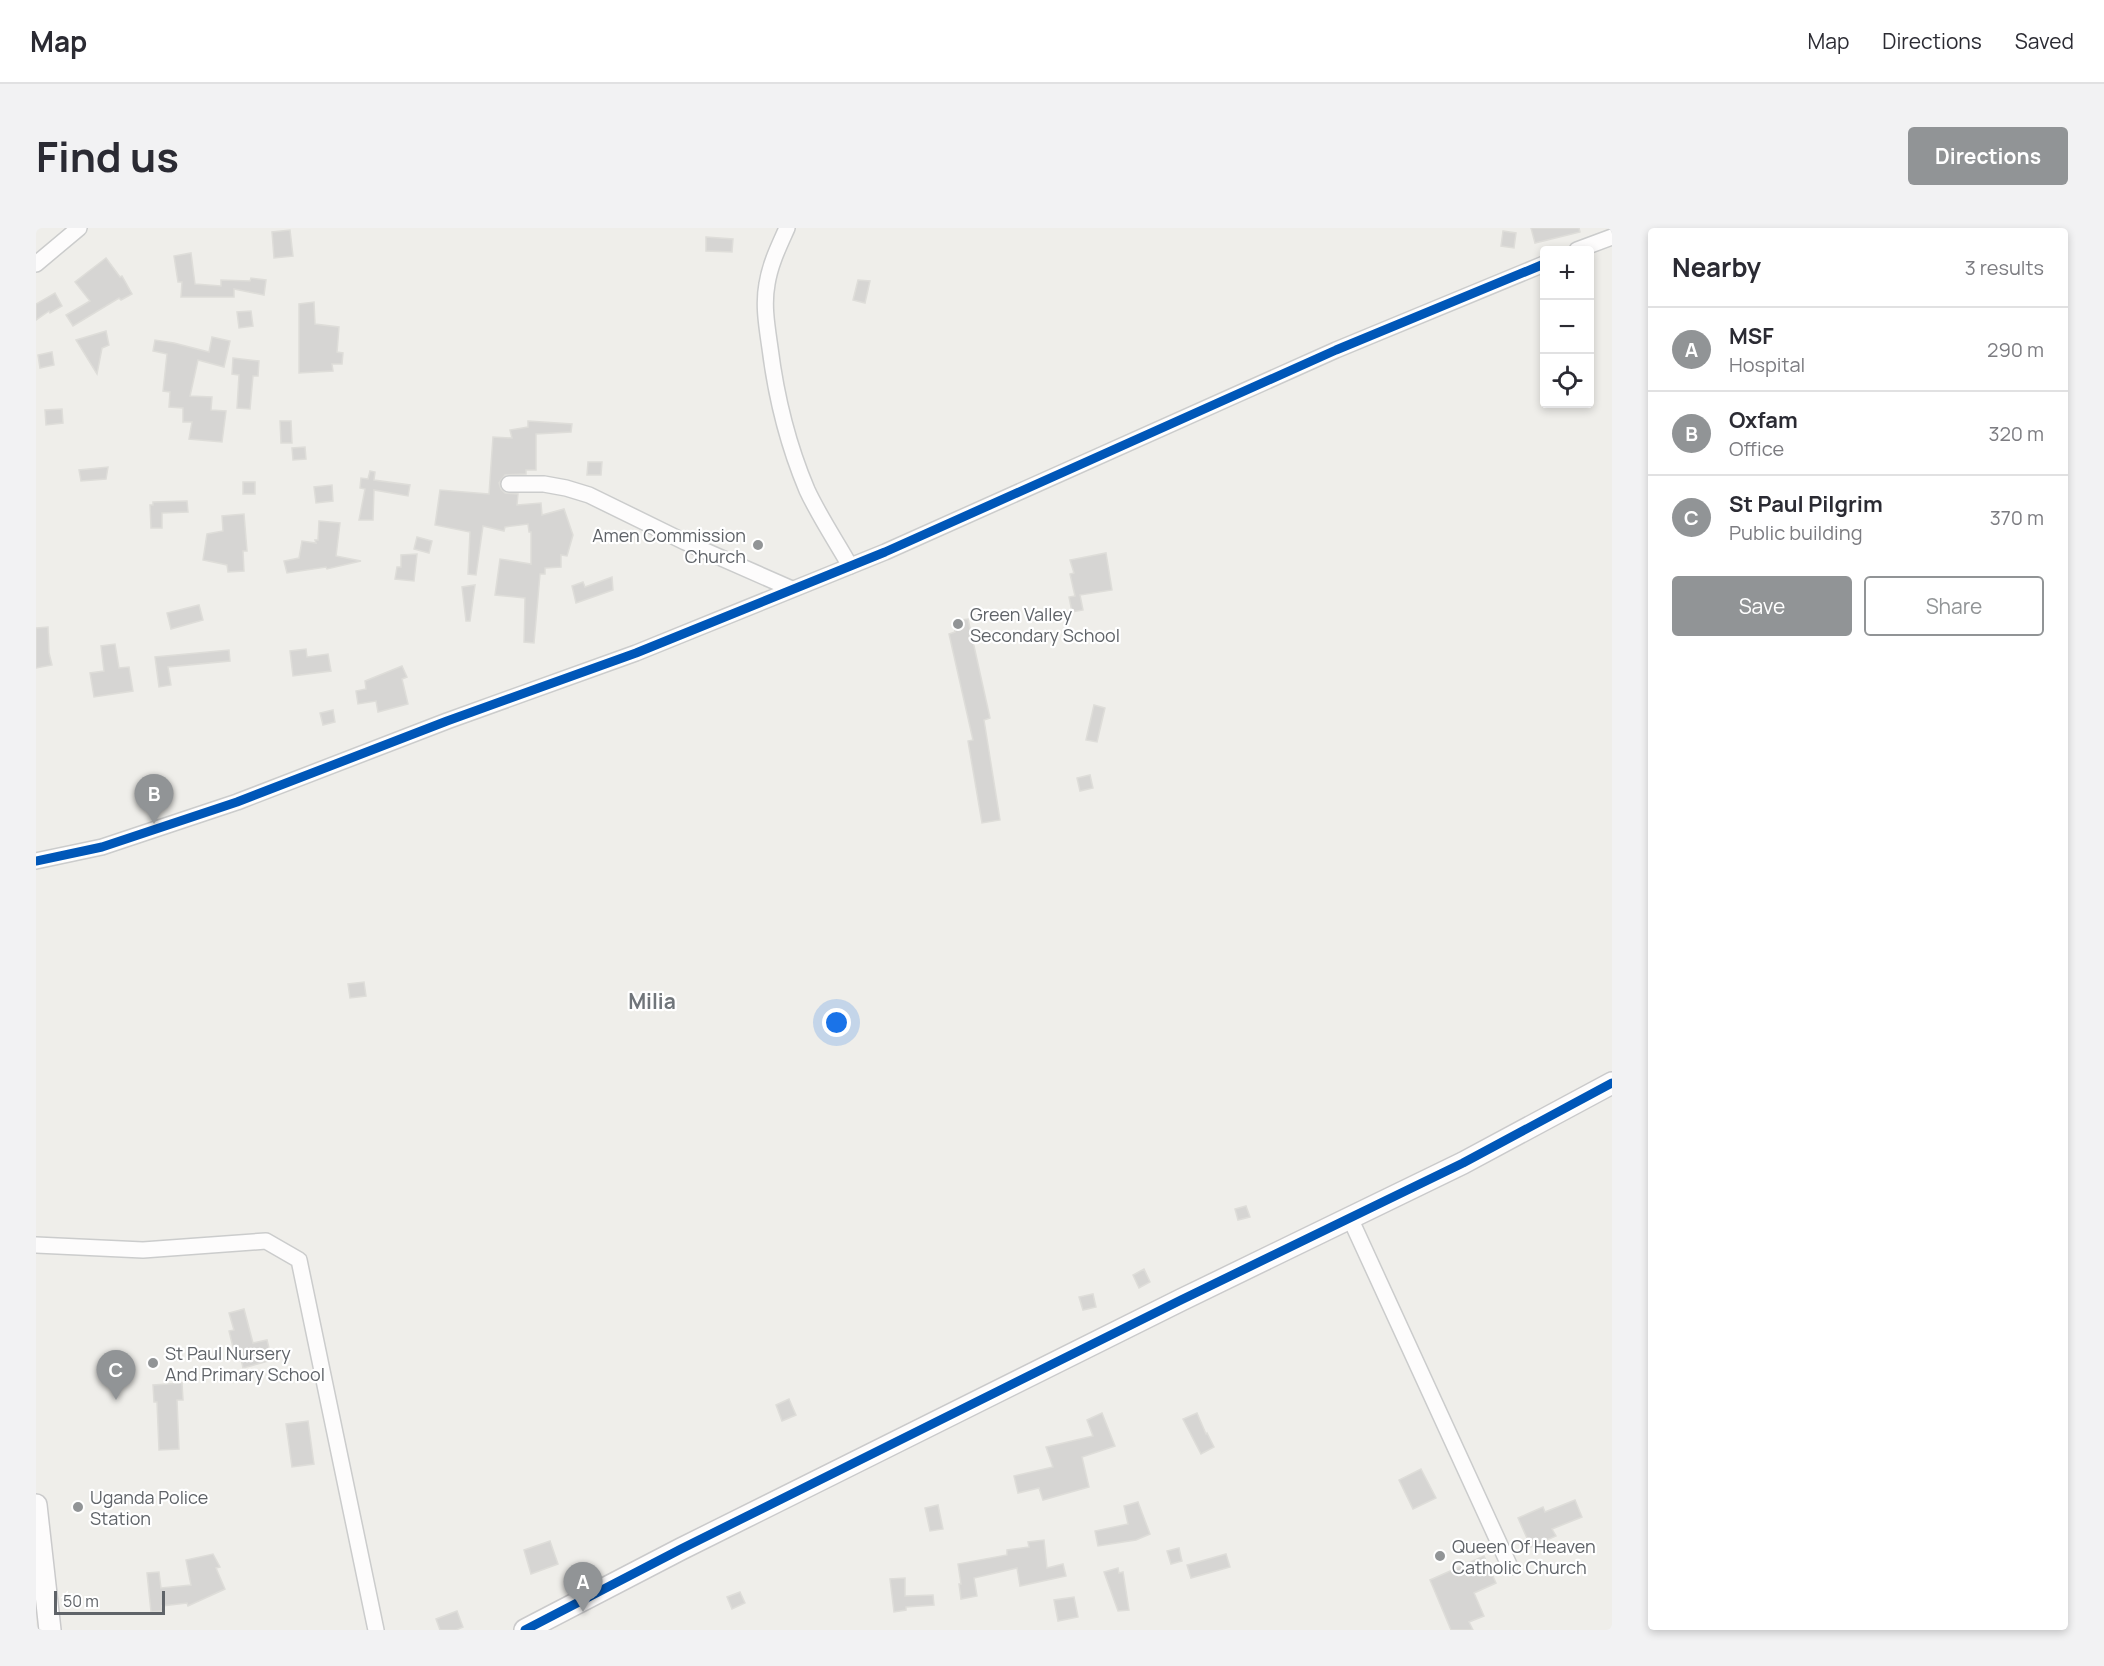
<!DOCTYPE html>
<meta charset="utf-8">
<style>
body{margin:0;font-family:Manrope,sans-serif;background:#f2f2f3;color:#2b2b33}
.controls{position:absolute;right:18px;top:18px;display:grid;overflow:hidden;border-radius:6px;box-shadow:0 3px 9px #0003}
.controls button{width:54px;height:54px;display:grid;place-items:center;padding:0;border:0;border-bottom:2px solid #e1e1e2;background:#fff;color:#2b2b33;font:30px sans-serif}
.scale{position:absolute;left:18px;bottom:15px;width:111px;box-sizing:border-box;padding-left:6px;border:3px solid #5f6368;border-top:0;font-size:16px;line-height:21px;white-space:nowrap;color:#5f6368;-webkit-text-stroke:4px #fff;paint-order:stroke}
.you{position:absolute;left:801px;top:795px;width:21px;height:21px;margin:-15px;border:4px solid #fff;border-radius:50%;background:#1a73e8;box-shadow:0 0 0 9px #1a73e833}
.badge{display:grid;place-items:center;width:39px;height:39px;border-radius:50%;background:#919496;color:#fff;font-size:20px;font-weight:700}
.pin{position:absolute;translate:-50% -50px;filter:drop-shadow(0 2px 3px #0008)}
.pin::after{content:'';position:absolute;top:32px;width:21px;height:18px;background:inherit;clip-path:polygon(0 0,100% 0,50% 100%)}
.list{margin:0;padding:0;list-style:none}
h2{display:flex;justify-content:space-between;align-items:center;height:78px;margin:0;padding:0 24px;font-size:26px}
h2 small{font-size:20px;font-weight:400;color:#7c7c81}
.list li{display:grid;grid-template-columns:39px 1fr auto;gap:18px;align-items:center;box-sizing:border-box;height:84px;padding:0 24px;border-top:2px solid #e1e1e2}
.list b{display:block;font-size:22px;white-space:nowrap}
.list p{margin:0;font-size:20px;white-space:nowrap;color:#7c7c81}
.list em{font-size:20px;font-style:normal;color:#7c7c81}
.actions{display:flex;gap:12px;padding:18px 24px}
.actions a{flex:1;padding:14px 0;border:2px solid #919496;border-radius:6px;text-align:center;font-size:21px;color:#919496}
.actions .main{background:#919496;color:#fff}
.icon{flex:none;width:33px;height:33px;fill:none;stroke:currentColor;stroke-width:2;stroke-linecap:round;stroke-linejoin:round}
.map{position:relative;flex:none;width:1576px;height:1402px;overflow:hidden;border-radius:6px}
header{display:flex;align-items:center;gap:36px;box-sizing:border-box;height:84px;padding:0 30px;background:#fff;border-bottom:2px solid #e1e1e2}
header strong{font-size:28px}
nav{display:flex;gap:33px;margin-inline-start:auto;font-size:21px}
.intro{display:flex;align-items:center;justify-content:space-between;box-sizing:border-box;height:144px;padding:0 36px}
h1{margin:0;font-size:42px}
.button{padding:15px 27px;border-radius:6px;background:#919496;color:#fff;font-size:21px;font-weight:700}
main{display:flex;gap:36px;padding:0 36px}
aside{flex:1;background:#fff;border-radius:6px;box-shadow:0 3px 9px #0003}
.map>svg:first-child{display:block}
.building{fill:#d6d5d3;stroke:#deddd9;stroke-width:1.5}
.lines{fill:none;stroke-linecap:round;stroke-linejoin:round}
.street-casing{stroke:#cbcccc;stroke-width:18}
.secondary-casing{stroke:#cacacb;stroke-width:24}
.street{stroke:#fdfcfc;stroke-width:15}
.secondary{stroke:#fdfcfc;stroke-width:21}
.cycleway-casing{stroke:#fff;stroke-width:13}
.cycleway{stroke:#0057b8;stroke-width:9}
.poi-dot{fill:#919496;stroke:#fff;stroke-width:2}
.labels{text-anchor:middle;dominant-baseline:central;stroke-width:4.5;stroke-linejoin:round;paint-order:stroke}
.poi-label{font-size:18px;fill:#5f6368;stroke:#fff;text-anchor:start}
.quarter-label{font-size:21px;font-weight:bold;fill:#70757a;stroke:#fff}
</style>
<header>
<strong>Map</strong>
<nav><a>Map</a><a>Directions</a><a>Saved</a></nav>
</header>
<div class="intro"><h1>Find us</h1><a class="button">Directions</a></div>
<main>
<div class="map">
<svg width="1576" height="1402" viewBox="0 0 1576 1402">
<rect width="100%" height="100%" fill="#efeeea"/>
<g class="building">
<path d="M1495,0H1543L1544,4L1499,15Z"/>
<path d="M254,2L257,28L238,30L236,4Z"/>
<path d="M1467,3L1480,5L1478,20L1465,18Z"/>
<path d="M670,9L697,11L696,24L670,23Z"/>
<path d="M155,25L159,56L185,58V52L214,53L215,50L230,52L228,67L198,61V69H145L146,54H142L138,28Z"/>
<path d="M70,30L84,49L86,48L96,66L85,72L83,70L37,98L30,87L54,73L39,54Z"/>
<path d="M822,52L834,53L829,75L817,72Z"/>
<path d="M19,65L26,78L14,85L13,83L0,92V76Z"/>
<path d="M278,74L279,96L303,99L301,124L307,125L306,136H296L297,143L263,145V76Z"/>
<path d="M215,83L217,98L203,100L201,84Z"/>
<path d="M70,103L73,117L66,120L61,146L40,112Z"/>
<path d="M176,109L194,113L188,139L162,132L154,168L176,169L175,182L190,183L186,214L153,211L156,194H147V180L133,179L134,164L127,163L131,126L117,123L119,112L138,115L173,124Z"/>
<path d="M16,124L18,137L4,140L2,127Z"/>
<path d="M197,130L223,133L222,148H217L214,181L201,180L203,147L196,146Z"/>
<path d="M26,181L27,195L10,197L9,182Z"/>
<path d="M244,193H255L256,215H245Z"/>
<path d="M492,193L536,196L535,204L500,206V242H490V246L469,247L463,255L465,261L469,265L482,266L481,277L505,275L506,287L528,281L537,307L531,328L525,327V339L509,340V346H504L498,415L488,414L489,370L459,367L464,331L495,336V304H493L492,296L469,299L468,303L447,298L440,347L432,346L434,304L399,297L404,262L453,266L457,209L476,210L474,202L492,199Z"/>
<path d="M269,219L270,231L257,232L256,220Z"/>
<path d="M552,234H566L565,247H551Z"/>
<path d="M72,239L70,251L45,253L43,242Z"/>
<path d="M334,243L339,244L338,252L374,257L372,268L338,262L337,292H323L329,261L324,260L325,250L332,251Z"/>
<rect x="207" y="254" width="12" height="12"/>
<path d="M296,257L297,273L280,275L278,259Z"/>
<path d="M151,273L152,284L126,285V300H115L114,277H117V274Z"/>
<path d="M208,286L211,323H207L208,343L192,344L191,337L167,332L171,306L187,303L186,288Z"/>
<path d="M283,293L304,295L300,328L325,333L291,341L290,339L251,345L248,333L263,330L266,313L280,315L279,312H282Z"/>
<path d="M381,309L396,313L393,325L378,321Z"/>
<path d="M1070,325L1076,362L1044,367L1047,382L1036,384L1033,369L1039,368L1034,346L1038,345L1034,332Z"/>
<path d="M381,326L378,353L359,351L361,339H365V327Z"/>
<path d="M576,349L577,362L540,375L536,358L547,354L549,359Z"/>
<path d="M439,357L434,393H430L426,359Z"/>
<path d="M163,377L167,392L135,401L131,385Z"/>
<path d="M932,391L954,490L948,492L964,592L946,595L932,513L937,512L913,406L919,404L918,393Z"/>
<path d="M12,399L13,425L16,437L0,440V400Z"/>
<path d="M79,416L83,440L93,439L97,463L58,469L54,445L68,443L65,418Z"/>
<path d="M270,421L271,429L292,426L295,443L257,448L254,423Z"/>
<path d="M193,422L194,433L132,439L135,457L123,459L119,429Z"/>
<path d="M366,438L371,449L366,451L372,476L342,484L340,473L322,476L320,463L330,461L329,453Z"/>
<path d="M1058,477L1069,480L1061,514L1050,512Z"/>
<path d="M297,482L299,494L287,497L284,485Z"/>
<path d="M1054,547L1057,560L1044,563L1041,550Z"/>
<path d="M328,754L330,768L314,770L312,756Z"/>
<path d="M1210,978L1214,989L1202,992L1199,981Z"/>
<path d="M1108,1041L1114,1054L1103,1060L1097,1047Z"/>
<path d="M1057,1066L1060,1079L1047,1082L1043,1069Z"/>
<path d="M208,1081L217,1115L231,1112L236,1132L207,1140L203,1122L198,1123L193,1103L198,1102L193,1085Z"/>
<path d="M146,1155L147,1172H141L143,1221L123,1222L121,1174H118L117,1157Z"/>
<path d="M753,1171L760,1187L746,1193L740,1177Z"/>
<path d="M1066,1185L1079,1218L1046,1229L1053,1259L1007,1272L1003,1260L982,1265L978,1248L1017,1239L1010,1219L1057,1208L1051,1192Z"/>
<path d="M1161,1185L1170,1206L1171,1205L1178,1219L1165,1226L1147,1191Z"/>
<path d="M272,1193L278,1236L256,1239L250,1196Z"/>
<path d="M1385,1241L1400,1270L1377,1281L1363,1252Z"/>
<path d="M1539,1272L1546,1289L1516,1301L1520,1308L1495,1319L1482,1290L1507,1279L1509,1284Z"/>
<path d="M1102,1274L1114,1306L1100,1312L1062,1318L1059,1303L1092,1296L1088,1278Z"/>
<path d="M902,1277L907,1301L894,1303L889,1280Z"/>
<path d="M1008,1312L1011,1340L1027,1336L1030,1348L984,1358L981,1340L938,1350L941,1368L925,1371L923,1356H925L922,1336L971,1327V1322L993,1319L992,1314Z"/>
<path d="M514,1313L522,1336L495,1346L488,1322Z"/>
<path d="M1143,1320L1146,1333L1135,1336L1131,1323Z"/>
<path d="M177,1326L184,1339L180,1340L189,1361L152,1378L151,1375L126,1378L127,1383L115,1384L111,1345L123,1344L125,1360L155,1357L150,1332Z"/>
<path d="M1190,1326L1194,1339L1155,1350L1151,1337Z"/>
<path d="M1448,1328L1460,1355L1438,1365L1448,1388L1433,1394L1437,1402H1415L1394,1352Z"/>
<path d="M1082,1340L1083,1345L1087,1344L1093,1382L1082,1383L1068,1344Z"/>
<path d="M869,1350V1368L897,1367L898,1377L870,1379V1382L858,1384L854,1351Z"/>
<path d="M704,1364L709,1375L696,1381L691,1369Z"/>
<path d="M1038,1369L1042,1389L1022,1393L1018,1372Z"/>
<path d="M421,1383L427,1399L420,1402H404L400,1391Z"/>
</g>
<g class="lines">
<g class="street-casing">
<g id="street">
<path d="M751,0C743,18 734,36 731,56C727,77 731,99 734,120C740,168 752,217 771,262C783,288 800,313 814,338"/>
<path d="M1541,22L1576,9"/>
<path d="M0,36L43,0"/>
<path d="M473,256H508L530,260L553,267L649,314L756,361"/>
<path d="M0,633L66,619L201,574L411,493L600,425L849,324L1300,122L1508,36"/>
<path d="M1314,990L1474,1339"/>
<path d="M0,1017L107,1022L230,1013L263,1032L340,1402"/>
</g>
</g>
<g class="secondary-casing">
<g id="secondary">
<path d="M0,1277L14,1402"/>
<path d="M489,1402L645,1321L1145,1072L1427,935L1576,855"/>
</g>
</g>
<use href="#street" class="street"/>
<use href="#secondary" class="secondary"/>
<g class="cycleway-casing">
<g id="cycleway">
<path d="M0,633L66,619L201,574L411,493L600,425L849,324L1300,122L1508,36"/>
<path d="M489,1402L645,1321L1145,1072L1427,935L1576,855"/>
</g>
</g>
<use href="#cycleway" class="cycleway"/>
</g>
<g class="poi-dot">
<circle cx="722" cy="317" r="6"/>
<circle cx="922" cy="396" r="6"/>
<circle cx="117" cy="1135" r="6"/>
<circle cx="42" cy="1279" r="6"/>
<circle cx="1404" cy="1328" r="6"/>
</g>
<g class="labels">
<g class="poi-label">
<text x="710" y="307" text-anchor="end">Amen Commission<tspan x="710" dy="21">Church</tspan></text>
<text x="934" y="386">Green Valley<tspan x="934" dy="21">Secondary School</tspan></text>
<text x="129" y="1125">St Paul Nursery<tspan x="129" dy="21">And Primary School</tspan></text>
<text x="54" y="1269">Uganda Police<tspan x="54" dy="21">Station</tspan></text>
<text x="1416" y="1318">Queen Of Heaven<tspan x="1416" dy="21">Catholic Church</tspan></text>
</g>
<g class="quarter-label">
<text x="616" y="773">Milia</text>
</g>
</g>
</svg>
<div class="controls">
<button>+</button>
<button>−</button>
<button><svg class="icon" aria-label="locate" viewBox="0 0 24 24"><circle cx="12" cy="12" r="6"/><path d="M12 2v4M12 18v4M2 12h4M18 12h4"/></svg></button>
</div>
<div class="scale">50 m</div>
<div class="you"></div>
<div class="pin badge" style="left:547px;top:1384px">A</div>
<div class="pin badge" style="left:118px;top:596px">B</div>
<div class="pin badge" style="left:80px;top:1172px">C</div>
</div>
<aside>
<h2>Nearby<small>3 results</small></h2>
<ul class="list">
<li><span class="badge">A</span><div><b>MSF</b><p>Hospital</p></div><em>290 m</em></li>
<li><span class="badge">B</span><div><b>Oxfam</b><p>Office</p></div><em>320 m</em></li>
<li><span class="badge">C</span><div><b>St Paul Pilgrim</b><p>Public building</p></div><em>370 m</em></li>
</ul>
<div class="actions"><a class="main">Save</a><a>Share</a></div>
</aside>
</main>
